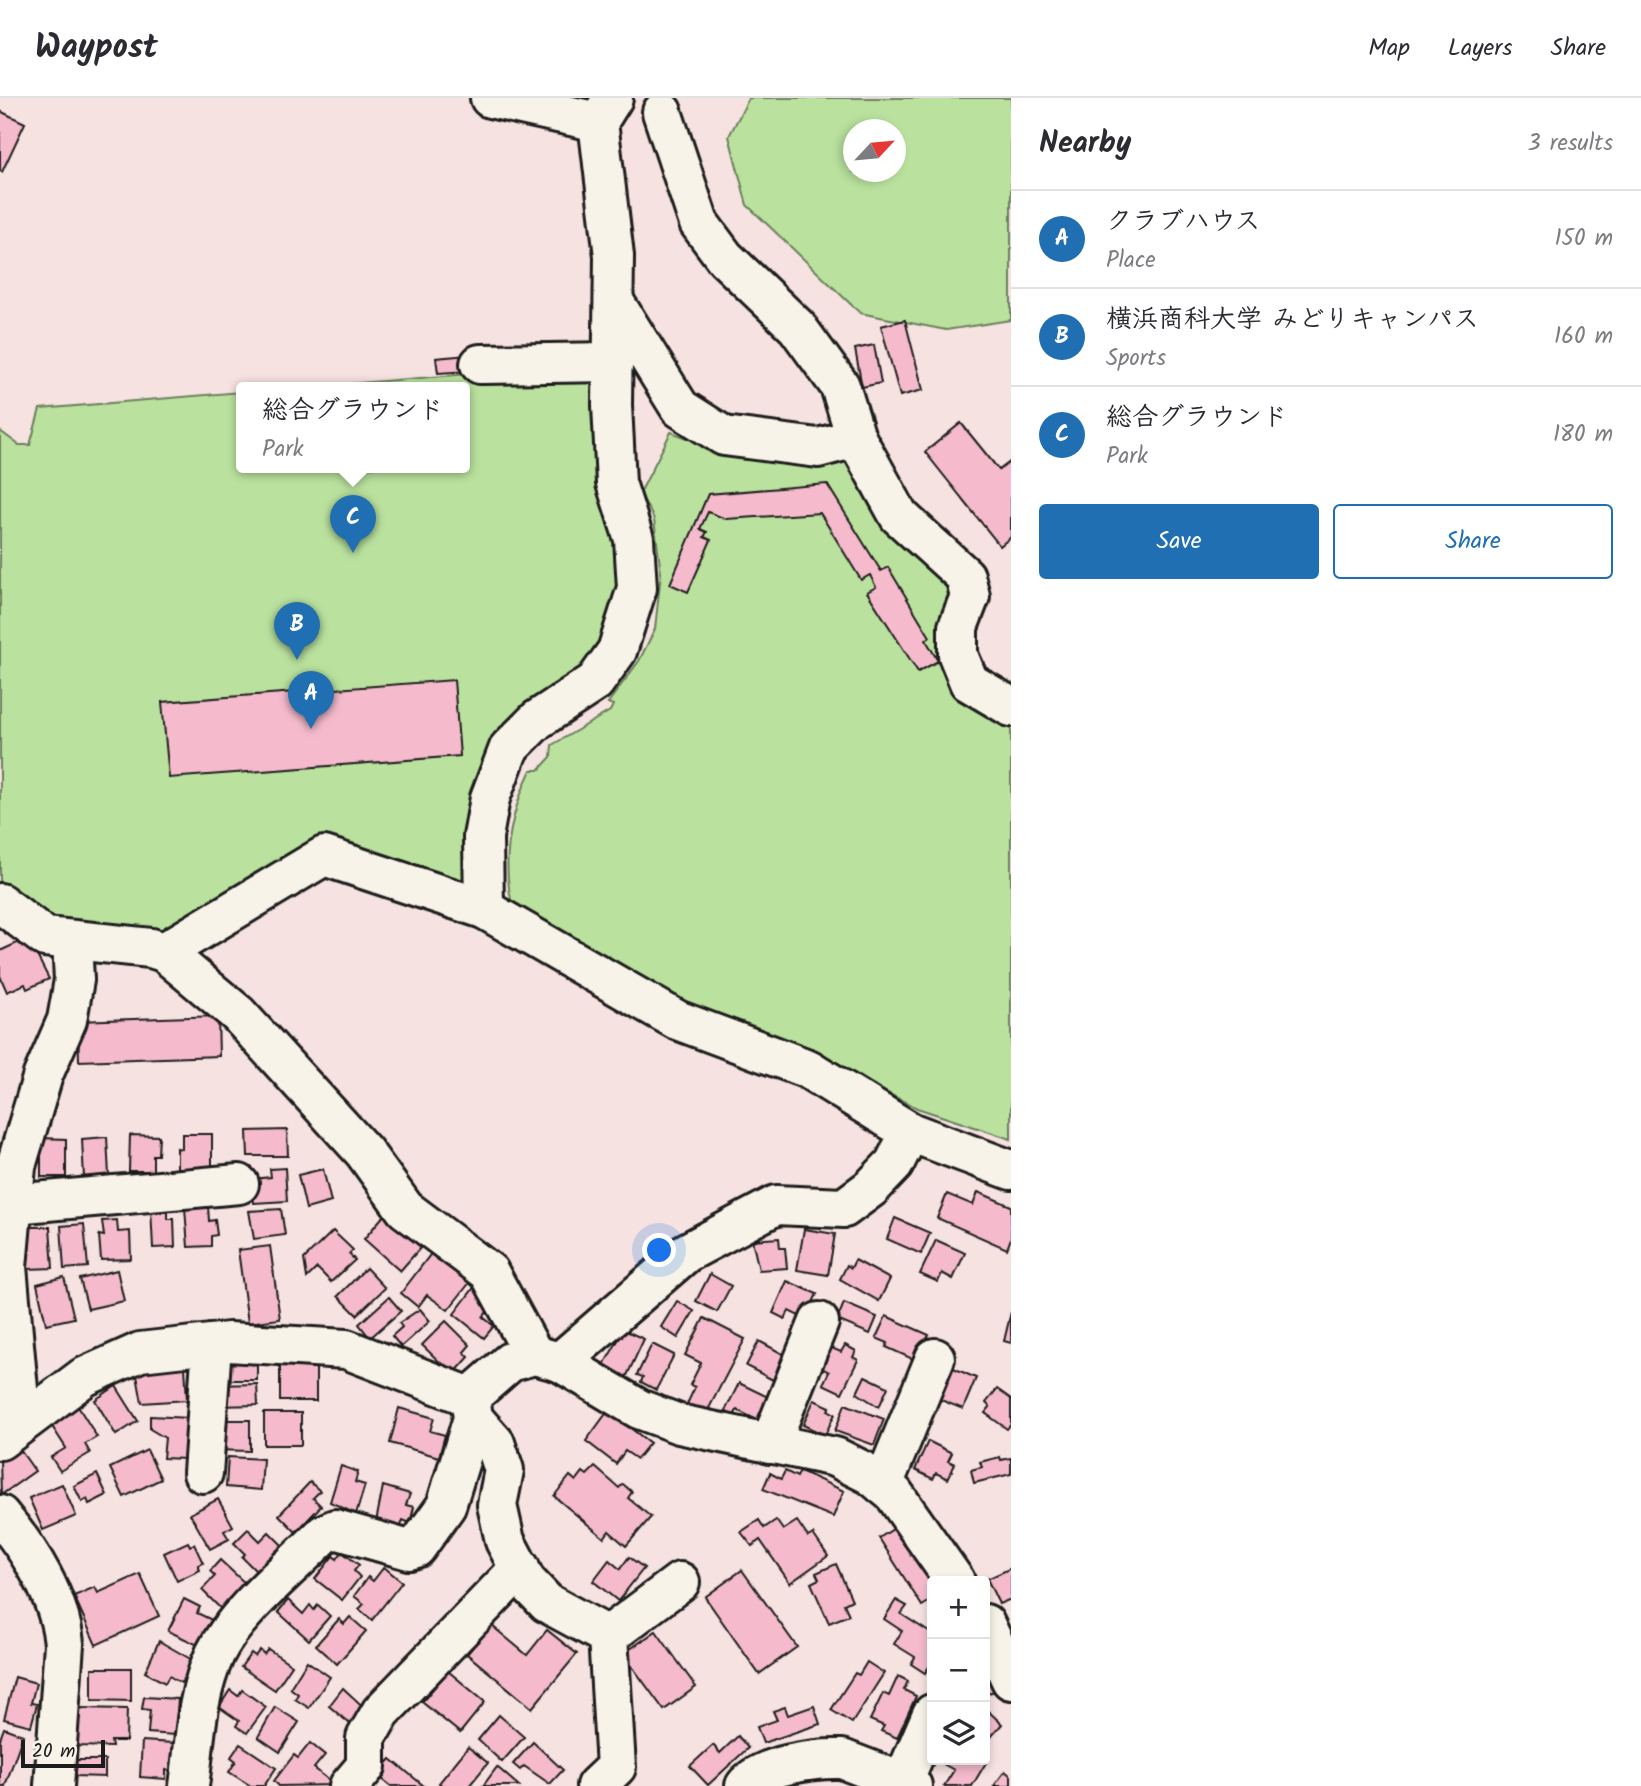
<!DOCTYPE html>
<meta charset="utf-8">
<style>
body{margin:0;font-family:Kalam,"Klee One",sans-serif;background:#f2f2f3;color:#2b2b33}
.controls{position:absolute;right:21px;bottom:21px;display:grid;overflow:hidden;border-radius:7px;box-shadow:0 4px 10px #0003}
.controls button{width:63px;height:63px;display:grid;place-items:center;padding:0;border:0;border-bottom:2px solid #e1e1e2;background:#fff;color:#2b2b33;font:35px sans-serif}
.compass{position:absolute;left:843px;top:21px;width:63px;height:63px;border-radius:50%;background:#fff;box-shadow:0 4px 10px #0003;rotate:64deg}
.scale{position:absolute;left:21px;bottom:18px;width:84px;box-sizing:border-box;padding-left:7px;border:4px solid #1c1c1c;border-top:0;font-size:19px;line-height:24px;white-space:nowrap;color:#1c1c1c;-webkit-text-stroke:5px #f7f3e8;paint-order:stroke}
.you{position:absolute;left:660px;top:1153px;width:24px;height:24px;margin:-18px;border:5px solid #fff;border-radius:50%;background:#1a73e8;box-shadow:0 0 0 10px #1a73e833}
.badge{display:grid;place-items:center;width:46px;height:46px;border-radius:50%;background:#1f6fb2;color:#fff;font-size:23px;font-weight:700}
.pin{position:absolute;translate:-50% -58px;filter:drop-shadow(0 2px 4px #0008)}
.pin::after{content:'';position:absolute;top:37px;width:24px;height:21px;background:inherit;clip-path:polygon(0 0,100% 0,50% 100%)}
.popup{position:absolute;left:236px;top:284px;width:234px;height:91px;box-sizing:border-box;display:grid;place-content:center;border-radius:7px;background:#fff;filter:drop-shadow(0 2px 5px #0005);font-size:23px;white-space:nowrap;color:#7c7c81}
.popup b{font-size:26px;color:#2b2b33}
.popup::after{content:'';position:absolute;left:50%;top:100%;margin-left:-14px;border:14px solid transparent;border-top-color:#fff}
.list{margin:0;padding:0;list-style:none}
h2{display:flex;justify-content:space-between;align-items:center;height:91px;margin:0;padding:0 28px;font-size:30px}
h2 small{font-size:23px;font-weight:400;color:#7c7c81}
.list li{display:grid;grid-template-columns:46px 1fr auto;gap:21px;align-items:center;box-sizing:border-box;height:98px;padding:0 28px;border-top:2px solid #e1e1e2}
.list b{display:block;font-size:26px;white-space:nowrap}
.list p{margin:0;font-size:23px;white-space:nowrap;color:#7c7c81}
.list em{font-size:23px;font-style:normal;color:#7c7c81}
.actions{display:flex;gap:14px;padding:21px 28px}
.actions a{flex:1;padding:16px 0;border:2px solid #1f6fb2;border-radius:7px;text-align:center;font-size:24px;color:#1f6fb2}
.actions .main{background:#1f6fb2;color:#fff}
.icon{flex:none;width:38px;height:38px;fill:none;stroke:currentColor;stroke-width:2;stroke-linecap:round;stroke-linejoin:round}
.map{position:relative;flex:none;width:1011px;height:1688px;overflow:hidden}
header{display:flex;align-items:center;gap:42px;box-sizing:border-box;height:98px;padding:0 35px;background:#fff;border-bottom:2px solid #e1e1e2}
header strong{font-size:33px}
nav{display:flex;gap:38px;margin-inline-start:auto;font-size:24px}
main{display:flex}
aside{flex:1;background:#fff}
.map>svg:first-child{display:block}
.green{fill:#bae29e;stroke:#6b7f5d;stroke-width:2;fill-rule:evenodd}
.building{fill:#f5bbcd;stroke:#1c1c1c;stroke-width:2}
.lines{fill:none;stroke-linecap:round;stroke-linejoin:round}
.minor-casing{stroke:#1c1c1c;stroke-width:44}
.minor{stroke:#f7f3e8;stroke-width:38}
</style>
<header>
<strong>Waypost</strong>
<nav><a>Map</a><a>Layers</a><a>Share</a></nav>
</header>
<main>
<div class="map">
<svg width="1011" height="1688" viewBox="0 0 1011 1688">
<rect width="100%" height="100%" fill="#f6e2e0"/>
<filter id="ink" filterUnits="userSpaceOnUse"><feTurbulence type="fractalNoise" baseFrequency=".0143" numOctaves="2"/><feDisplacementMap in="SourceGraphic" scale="14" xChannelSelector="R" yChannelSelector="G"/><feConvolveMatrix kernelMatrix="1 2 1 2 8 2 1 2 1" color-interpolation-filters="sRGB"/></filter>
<g filter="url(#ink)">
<g class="green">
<path d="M749,0H1011V222L946,232L860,215L747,107L729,38ZM853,32H895V74H853Z"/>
<path d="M567,268L600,279L597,395L619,431V517L581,579L524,617L468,783L448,799L316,760L152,844L53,821L0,783V333L19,347H30L40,311L241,294V369H465V289H310Z"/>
<path d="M671,334L739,359L851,363L946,475L956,586L1011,622V1041L917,1010L781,941L691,908L514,814C500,765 510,716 531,672H539L551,659L552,647L610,613L613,607L608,605L639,563L655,531L661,475L654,421L640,395Z"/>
</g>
<g class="building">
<path d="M0,13L25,25L2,74L0,73Z"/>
<path d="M905,222L923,292L900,298L881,228Z"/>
<path d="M874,247L881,285L862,289L855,251Z"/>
<path d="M468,257L470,273L438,275L436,260Z"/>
<path d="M961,325L999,372L1011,363V439L1000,448L925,354Z"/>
<path d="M827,386L881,473L888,469L930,539L926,542L938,563L918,574L867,494L876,489L870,477L861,482L820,415L726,421L708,414L700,431L707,434L704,439L711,442L688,494L670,486L708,396Z"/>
<path d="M454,582L460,658L169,680L162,604Z"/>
<path d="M28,840L49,881L27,891L25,886L7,894L0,878V853Z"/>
<path d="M218,918L219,958L79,963L78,923Z"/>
<path d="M287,1032L288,1058H248L247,1033Z"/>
<path d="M182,1036H212V1070H177V1050L182,1051Z"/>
<path d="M130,1037L159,1038L158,1057H153V1073H129Z"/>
<path d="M107,1039L109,1078L84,1080L82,1041Z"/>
<path d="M41,1040L66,1041V1079H41Z"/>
<path d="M285,1070L287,1103L254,1105L252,1081L271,1079L270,1071Z"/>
<path d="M323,1071L331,1104L306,1111L298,1077Z"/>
<path d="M978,1094L1011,1108V1140L1007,1151L937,1120L947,1096L973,1107Z"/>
<path d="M208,1108L209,1123L215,1122L217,1137L211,1138V1148L188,1149L185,1110Z"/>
<path d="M168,1109V1121H174L175,1149L153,1150L151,1110Z"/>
<path d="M281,1111L285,1137L254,1141L249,1113Z"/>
<path d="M385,1116L421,1149L400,1173L364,1141Z"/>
<path d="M895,1120L930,1135L921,1156L887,1141Z"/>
<path d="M117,1122L118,1134L130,1133L131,1161L101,1162L99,1137L104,1138L102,1123Z"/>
<path d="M84,1126L88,1169L64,1171L61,1128Z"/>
<path d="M25,1129H50L53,1170L27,1171Z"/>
<path d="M804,1131L835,1136L828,1177L797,1172Z"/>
<path d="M333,1133L353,1152L349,1156L355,1162L331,1184L317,1170L307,1180L304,1161Z"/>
<path d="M779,1140L780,1150H785L787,1170L759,1172L752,1142Z"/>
<path d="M936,1142L965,1155L953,1181L942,1175L938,1184L920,1176Z"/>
<path d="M270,1148L280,1221L248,1225L238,1152Z"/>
<path d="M433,1153L471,1183L448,1212L427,1197L418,1209L401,1195Z"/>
<path d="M855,1162L890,1181L879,1203L840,1181L847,1167L851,1170Z"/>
<path d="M366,1170L385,1190L357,1217L338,1198Z"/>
<path d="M117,1172L124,1203L88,1211L80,1181Z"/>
<path d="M710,1176L731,1188L717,1214L696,1203Z"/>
<path d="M64,1179L74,1220L46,1226L37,1186Z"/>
<path d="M787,1183L817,1196L805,1221L789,1213L785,1221L773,1215Z"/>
<path d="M476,1187L496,1203L483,1219L494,1228L484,1240L454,1216Z"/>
<path d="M389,1199L401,1213L370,1240L359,1226Z"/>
<path d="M677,1203L694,1213L678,1240L661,1229Z"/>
<path d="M844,1205L877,1219L870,1236L837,1222Z"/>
<path d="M420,1211L430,1223L401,1249L392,1238L402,1229L399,1225Z"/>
<path d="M1011,1214V1245L1004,1243Z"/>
<path d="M886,1218L929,1237L917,1263L886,1249L888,1245L876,1240Z"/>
<path d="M704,1220L745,1241L706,1316L687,1306L695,1289L690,1287L701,1265L685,1257Z"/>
<path d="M446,1223L470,1247L464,1254L469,1259L453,1277L422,1247Z"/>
<path d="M624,1232L644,1241L625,1282L602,1270Z"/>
<path d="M759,1243L783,1256L773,1282L746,1268Z"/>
<path d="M652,1246L674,1257L656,1292L641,1284L643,1279L637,1277Z"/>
<path d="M845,1247L856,1253L853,1259L858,1262L842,1295L823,1286L829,1274L820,1269L829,1249L841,1254Z"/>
<path d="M219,1259L257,1262V1282H219Z"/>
<rect x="280" y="1263" width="36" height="40"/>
<path d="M949,1268L976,1280L963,1311L936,1300Z"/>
<path d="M185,1269L187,1302L142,1305L136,1272Z"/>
<path d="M865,1278L888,1289L879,1309L857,1295Z"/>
<path d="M739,1285L768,1299L757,1322L737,1312L734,1318L725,1313Z"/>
<path d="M257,1286L258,1307L218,1308L217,1287Z"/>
<path d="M116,1288L138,1323L116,1337L95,1302Z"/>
<path d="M997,1291L1011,1301V1326L1007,1331L985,1315L990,1309L986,1305Z"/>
<path d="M74,1302L97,1339L85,1346L90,1355L60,1373L51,1359L66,1350L46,1319Z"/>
<path d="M814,1302L830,1309L828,1312L835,1316L825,1337L803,1327Z"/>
<path d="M845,1306L884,1321L874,1347L835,1333Z"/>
<path d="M399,1310L434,1320L430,1333L445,1337L439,1359L390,1345Z"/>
<path d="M608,1313L650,1345L637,1361L625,1353L616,1366L586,1343Z"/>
<rect x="264" y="1315" width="37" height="32"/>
<path d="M150,1318L189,1320L186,1361L163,1360L165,1340L150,1331Z"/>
<path d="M214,1322H250V1353L214,1352Z"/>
<path d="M928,1343L952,1355L948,1363L955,1366L948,1381L936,1375L933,1381L915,1372Z"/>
<path d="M18,1349L35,1373L1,1397L0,1361Z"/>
<path d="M147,1352L161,1381L124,1399L110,1370Z"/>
<path d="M228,1359L263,1361L261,1392L226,1389Z"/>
<path d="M1000,1359L1001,1362L1011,1360V1376L974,1385L971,1372L982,1369L980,1364Z"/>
<path d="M341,1368L358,1374L355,1384L365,1387L356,1416L330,1404Z"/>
<path d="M595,1369L619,1390L623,1386L632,1394L628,1400L651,1419L626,1448L609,1433L604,1440L554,1398L570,1378L576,1383L583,1374L587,1377Z"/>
<path d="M785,1373L797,1379L800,1373L844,1393L833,1419L763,1391L770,1375L781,1381Z"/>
<path d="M97,1376L107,1397L89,1406L87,1401L82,1404L74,1388Z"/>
<path d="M310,1384L320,1393L313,1400L321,1408L296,1434L279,1417Z"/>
<path d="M62,1386L76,1418L43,1432L29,1400Z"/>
<path d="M383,1388L410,1396L406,1407L414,1409L410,1425L403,1422L400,1431L376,1424Z"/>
<path d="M218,1401L233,1428L224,1433L229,1441L210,1451L190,1416Z"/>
<path d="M759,1422L764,1430L776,1422L783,1432L797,1423L808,1439L813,1436L828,1458L790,1485L760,1442L752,1448L741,1434Z"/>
<path d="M898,1428L932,1483V1502L922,1508L879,1440Z"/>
<path d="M248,1431L260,1443L269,1434L284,1449L258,1475L242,1459L245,1456L234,1445Z"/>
<path d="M188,1444L190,1448L194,1446L203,1465L198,1467L200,1472L177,1483L164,1455Z"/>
<path d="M342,1454L359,1467L354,1473L360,1479L342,1502L315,1481L333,1458L337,1461Z"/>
<path d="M629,1459L644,1470L618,1503L593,1483L609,1462L620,1471Z"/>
<path d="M220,1462L247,1487L223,1513L202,1492L215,1478L210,1473Z"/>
<path d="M836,1466L852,1502L844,1506L849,1517L829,1525L811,1485L819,1481L816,1475Z"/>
<path d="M384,1469L402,1484L372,1522L359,1511L364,1506L354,1498L368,1479L373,1483Z"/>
<path d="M1011,1470V1501L999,1506L987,1481Z"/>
<path d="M742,1472L797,1549L759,1576L705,1499Z"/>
<path d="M140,1476L159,1518L96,1547L74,1498L95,1489L98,1495Z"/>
<path d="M184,1501L200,1509L197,1515L212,1522L200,1548L168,1533Z"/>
<path d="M288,1502L303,1516L310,1507L314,1512L318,1507L330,1518L309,1542L278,1514Z"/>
<path d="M896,1502L907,1508L901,1516L932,1536V1564L925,1575L911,1566L915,1559L894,1546L902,1533L884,1521Z"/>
<path d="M350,1519L366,1533L337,1566L316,1547L339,1521L344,1526Z"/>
<path d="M491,1527L527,1557L547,1532L577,1556L532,1610L467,1556Z"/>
<path d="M656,1533L696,1589L664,1612L623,1556Z"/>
<path d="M159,1543L194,1563L181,1585L169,1578L165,1585L145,1574Z"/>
<path d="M268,1551L292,1567L275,1592L241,1569L251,1555L255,1558L260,1552L264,1556Z"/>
<path d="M985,1556L1003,1589L985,1597Z"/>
<path d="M307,1563L330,1579L309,1610L295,1601L298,1596L290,1590Z"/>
<path d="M867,1564L884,1575L852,1625L831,1612L855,1575L859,1577Z"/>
<path d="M92,1570H131V1603L92,1602Z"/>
<path d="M448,1573L485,1604L460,1635L422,1604Z"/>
<path d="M898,1578L908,1583L904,1592L916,1598L897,1640L881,1633L884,1628L870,1622L883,1595L889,1598Z"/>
<path d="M15,1579L36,1585L31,1605L37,1606L31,1628L4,1621Z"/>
<path d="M343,1590L372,1617L357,1632L329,1608Z"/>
<path d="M230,1592L238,1598L242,1592L266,1609L247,1635L236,1628L239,1623L219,1609Z"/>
<path d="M144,1599L178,1601L175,1637L148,1635L150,1612L142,1611Z"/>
<path d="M814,1608L820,1626L763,1645L757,1629L777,1622L773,1613L785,1609L788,1617Z"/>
<path d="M275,1609L299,1624L280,1654L258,1639Z"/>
<path d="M78,1610L127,1611L126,1643H111L112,1649L77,1648Z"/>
<path d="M985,1610L1002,1626L985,1646Z"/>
<path d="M499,1617L524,1639L502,1664L478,1642Z"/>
<path d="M4,1630L23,1637L5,1688H0V1641Z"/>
<path d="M738,1638L748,1650L708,1687L690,1668L713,1647L720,1655Z"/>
<path d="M142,1643L173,1645L171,1673L166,1672V1681L140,1679Z"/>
<path d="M533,1644L563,1672L550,1686L524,1668L520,1672L513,1666Z"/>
<path d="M310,1645L325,1657L314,1670L335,1687L279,1688L274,1683L294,1657L298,1660Z"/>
<path d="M240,1646L276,1670L264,1688H251L229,1674L236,1663L231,1659Z"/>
<path d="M468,1649L488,1665L469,1688H443L439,1685Z"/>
<path d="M391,1661L424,1688H391L377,1677Z"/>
<path d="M74,1662H105V1679L74,1678Z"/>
<path d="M936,1662H985L987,1663L972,1688H944L954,1672Z"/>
<path d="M497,1669L519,1688H483Z"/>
<path d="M1005,1673L1011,1678V1688H994Z"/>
</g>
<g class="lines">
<g class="minor-casing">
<g id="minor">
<path d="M490,0L598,24"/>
<path d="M662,14L699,125L725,160L797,229L840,288L856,340L899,418L965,478L970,498L958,529V557L969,584L1011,609"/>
<path d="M615,205L680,310L724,338L818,350L856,340"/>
<path d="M480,266L614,264"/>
<path d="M0,805L45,839L151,850L164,854L238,916L364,1054L405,1111L489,1174L534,1257"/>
<path d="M484,811L483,739L490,700L509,650L537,622L595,584L617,553L637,490L634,441L616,385L612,307L614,158L598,24L613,0"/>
<path d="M164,854L324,758L484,811L677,922L808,971L910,1034L1011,1072"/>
<path d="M13,1106L239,1086"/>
<path d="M560,1264L686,1155L776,1107L844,1110L871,1090L894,1066L910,1034"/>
<path d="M473,1320L495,1345L504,1372L497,1407L505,1443L526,1483L547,1505L608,1538"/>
<path d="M21,1325L7,1169L16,1068L43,977L67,922L74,882L72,843"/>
<path d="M0,1342L84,1279L140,1254L229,1244L346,1251L470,1299"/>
<path d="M770,1346L819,1224"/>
<path d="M203,1375L212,1246"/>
<path d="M883,1387L935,1260"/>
<path d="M0,1417C30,1452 60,1500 64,1546L54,1688"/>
<path d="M985,1526L1011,1582"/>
<path d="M608,1538L680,1484"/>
<path d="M189,1688C195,1644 196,1597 215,1556C236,1513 290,1471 324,1436L335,1431L409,1452L416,1450L446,1408L473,1320L470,1299L510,1264L534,1257L560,1264L639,1311L679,1326L835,1359L871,1377L894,1396L955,1483"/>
<path d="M349,1688L366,1668V1640L381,1614L520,1470"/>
<path d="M596,1688L616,1669L608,1538"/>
<path d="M745,1688C761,1667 816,1660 842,1661L912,1688"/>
<path d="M901,1688L932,1616"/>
</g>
</g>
<use href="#minor" class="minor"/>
</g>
</g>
</svg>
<div class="controls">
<button>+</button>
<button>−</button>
<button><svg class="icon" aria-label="layers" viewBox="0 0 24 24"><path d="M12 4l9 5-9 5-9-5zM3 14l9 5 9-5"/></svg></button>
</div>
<svg class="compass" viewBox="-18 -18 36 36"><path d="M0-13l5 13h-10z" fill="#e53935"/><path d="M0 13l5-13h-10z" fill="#7c7c81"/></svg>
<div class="scale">20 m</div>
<div class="you"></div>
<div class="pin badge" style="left:311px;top:631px">A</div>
<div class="pin badge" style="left:297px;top:562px">B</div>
<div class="pin badge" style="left:353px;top:455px">C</div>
<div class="popup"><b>総合グラウンド</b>Park</div>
</div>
<aside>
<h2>Nearby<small>3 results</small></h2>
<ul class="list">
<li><span class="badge">A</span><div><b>クラブハウス</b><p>Place</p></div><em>150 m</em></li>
<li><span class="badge">B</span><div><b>横浜商科大学 みどりキャンパス</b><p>Sports</p></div><em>160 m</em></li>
<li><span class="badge">C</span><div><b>総合グラウンド</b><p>Park</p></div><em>180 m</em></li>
</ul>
<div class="actions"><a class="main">Save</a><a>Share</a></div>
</aside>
</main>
